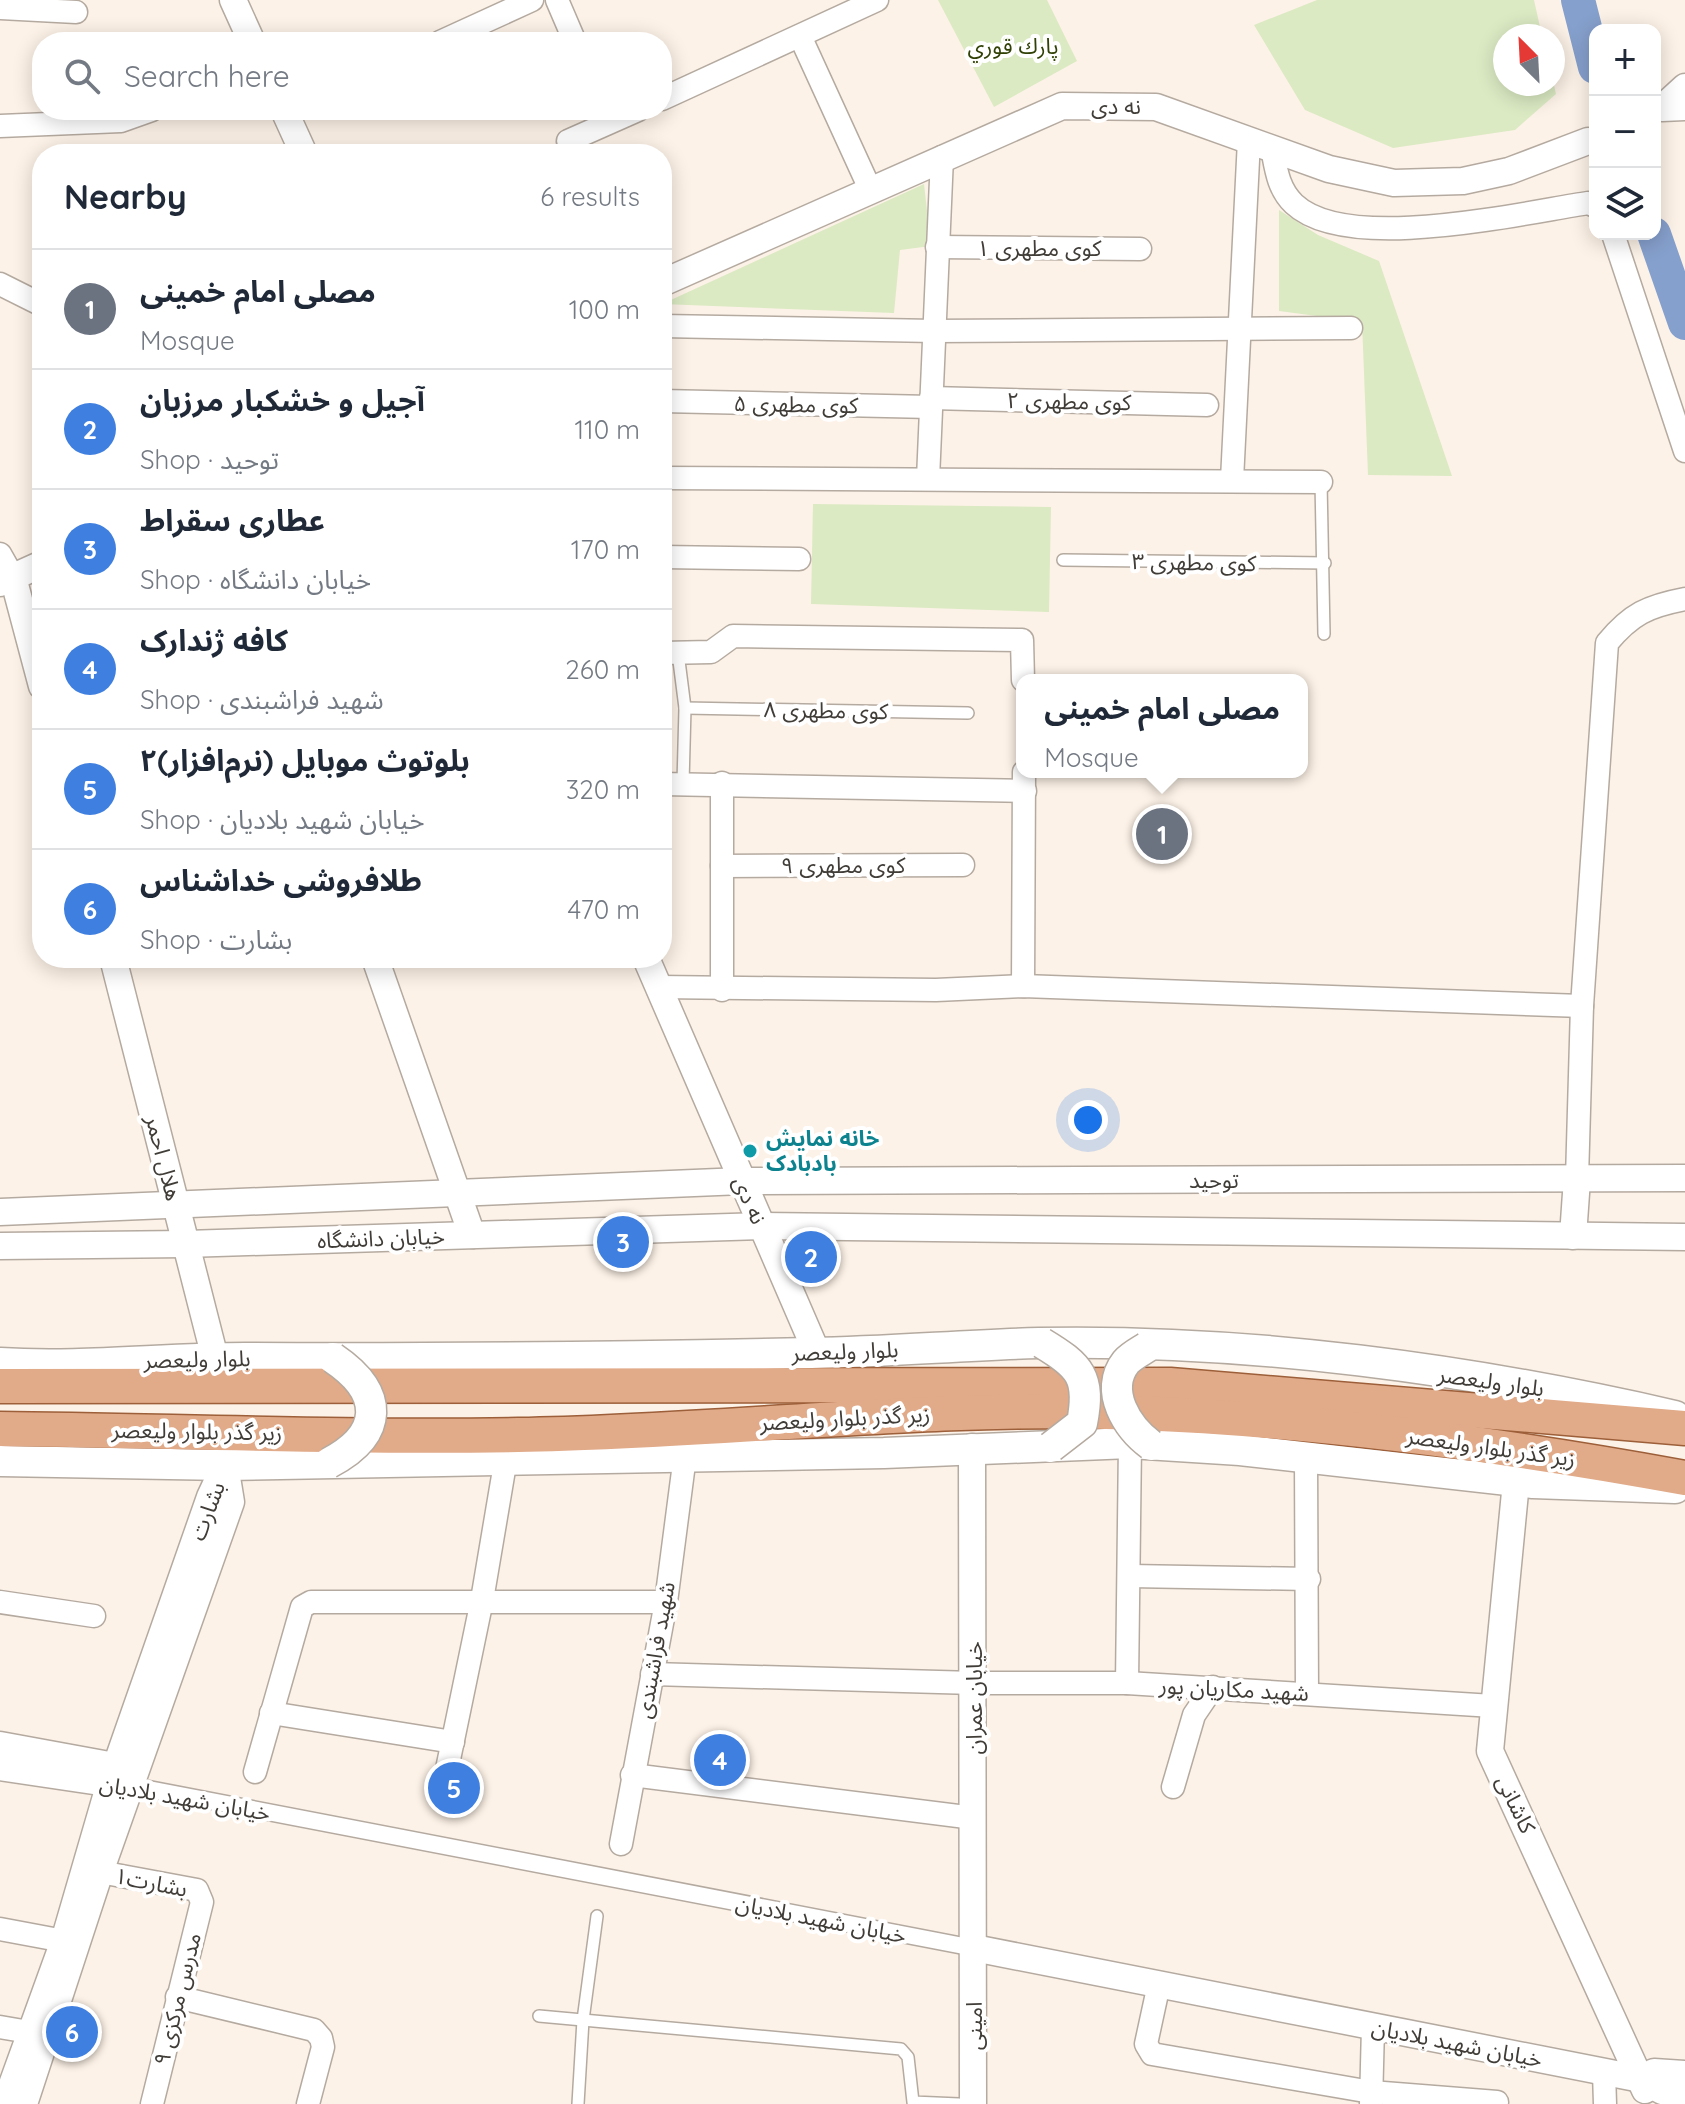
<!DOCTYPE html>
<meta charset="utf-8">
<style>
body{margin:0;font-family:Quicksand,"Noto Sans Arabic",sans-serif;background:#f2f2f3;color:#1f2937}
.controls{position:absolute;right:24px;top:24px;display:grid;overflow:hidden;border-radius:16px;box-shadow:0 4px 20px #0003}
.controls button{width:72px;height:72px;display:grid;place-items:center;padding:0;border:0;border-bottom:2px solid #e0e1e3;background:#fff;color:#1f2937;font:40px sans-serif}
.compass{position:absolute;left:1493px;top:24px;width:72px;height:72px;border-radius:50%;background:#fff;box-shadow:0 4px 20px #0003;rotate:336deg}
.you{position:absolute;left:1088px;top:1120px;width:28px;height:28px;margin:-20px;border:6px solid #fff;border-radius:50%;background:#1a73e8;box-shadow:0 0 0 12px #1a73e833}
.badge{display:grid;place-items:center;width:52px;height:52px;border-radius:50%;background:#136366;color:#fff;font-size:26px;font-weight:700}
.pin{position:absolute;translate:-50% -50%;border:4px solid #fff;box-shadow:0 2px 8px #0006}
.popup{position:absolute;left:1016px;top:674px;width:292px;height:104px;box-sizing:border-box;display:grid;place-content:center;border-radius:16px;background:#fff;filter:drop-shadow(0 2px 6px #0005);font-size:26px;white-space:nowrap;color:#747a83}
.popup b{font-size:30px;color:#1f2937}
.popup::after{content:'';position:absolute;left:50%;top:100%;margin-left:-16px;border:16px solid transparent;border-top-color:#fff}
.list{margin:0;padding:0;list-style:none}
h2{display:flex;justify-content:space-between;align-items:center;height:104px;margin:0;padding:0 32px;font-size:34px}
h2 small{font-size:26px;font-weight:400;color:#747a83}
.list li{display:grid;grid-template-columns:52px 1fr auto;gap:24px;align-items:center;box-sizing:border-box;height:120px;padding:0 32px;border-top:2px solid #e0e1e3}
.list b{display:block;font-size:30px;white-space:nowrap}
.list p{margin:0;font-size:26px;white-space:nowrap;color:#747a83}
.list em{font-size:26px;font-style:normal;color:#747a83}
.icon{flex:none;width:44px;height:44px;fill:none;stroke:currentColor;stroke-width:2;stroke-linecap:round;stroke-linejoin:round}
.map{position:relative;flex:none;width:1685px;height:2104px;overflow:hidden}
.search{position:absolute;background:#fff;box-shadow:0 4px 20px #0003;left:32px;top:32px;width:640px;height:88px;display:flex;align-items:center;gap:20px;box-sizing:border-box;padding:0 28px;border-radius:32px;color:#747a83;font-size:30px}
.panel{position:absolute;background:#fff;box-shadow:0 4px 20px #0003;left:32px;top:144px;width:640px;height:824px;border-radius:32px}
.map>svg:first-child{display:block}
.green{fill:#dbeac3}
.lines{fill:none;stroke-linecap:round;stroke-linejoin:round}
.river{stroke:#86a0cd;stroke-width:34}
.service-casing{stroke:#b5aaa0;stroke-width:14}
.pedestrian-casing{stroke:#b5aaa0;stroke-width:19}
.minor-casing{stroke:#b5aaa0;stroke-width:25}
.tertiary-casing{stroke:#b5aaa0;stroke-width:29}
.secondary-casing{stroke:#b5aaa0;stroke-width:33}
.primary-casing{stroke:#9c5f39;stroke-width:37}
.service{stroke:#fff;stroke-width:11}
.pedestrian{stroke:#fff;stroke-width:16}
.minor{stroke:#fff;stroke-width:22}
.tertiary{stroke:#fff;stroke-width:26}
.secondary{stroke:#fff;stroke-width:30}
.primary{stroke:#e1aa89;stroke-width:34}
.secondary-bridge-casing{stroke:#b5aaa0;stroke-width:33;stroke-linecap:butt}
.secondary-bridge{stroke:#fff;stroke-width:30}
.culture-dot{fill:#0f9aa8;stroke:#fff;stroke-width:3}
.labels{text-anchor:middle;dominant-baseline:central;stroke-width:8;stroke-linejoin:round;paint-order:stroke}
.park-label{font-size:22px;fill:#314106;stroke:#fff}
.street-label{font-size:22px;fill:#403c37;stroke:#fff}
.culture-label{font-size:22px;font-weight:bold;fill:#0d838f;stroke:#fff;text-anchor:start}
</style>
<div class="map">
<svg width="1685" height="2104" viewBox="0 0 1685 2104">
<rect width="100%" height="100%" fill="#fdf2e7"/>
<g class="green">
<path d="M938,0H1047L1077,61L994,107Z"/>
<path d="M1317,0H1534L1542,36H1505V84L1553,81L1556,94L1515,130L1393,148L1305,110L1254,25Z"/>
<path d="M924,184L931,246L900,250L894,313L662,304Z"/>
<path d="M1279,210L1318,235L1379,261L1452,476L1368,475L1362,322L1279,311Z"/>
<path d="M813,504L1051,507L1049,612L811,604Z"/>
</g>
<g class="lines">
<g class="river">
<path d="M1578,0L1595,67"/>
<path d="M1654,234L1685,323"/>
</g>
<g class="service-casing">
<g id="service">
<path d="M1321,482L1324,634"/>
<path d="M1063,560L1325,563"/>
<path d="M678,653L685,708L683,783"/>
<path d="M685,708L968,713"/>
<path d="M539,2016L901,2049L908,2057L913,2102L959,2104"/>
<path d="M578,2104L583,2020L597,1916"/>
</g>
</g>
<g class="pedestrian-casing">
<path id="pedestrian" d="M133,1786L974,1948"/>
</g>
<g class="minor-casing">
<g id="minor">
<path d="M557,0L575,42"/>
<path d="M0,8L76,12"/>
<path d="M800,36L870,189"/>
<path d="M440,42L532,0"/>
<path d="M662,99L877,0"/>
<path d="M0,126L121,121L152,110"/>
<path d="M1272,148C1276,169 1278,189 1294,204C1347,254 1521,213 1588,203L1595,206"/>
<path d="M574,154L568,141L638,110"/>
<path d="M1613,234L1685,451"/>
<path d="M937,247L1140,249"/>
<path d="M0,284L42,305"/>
<path d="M662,326L934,331L1351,328"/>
<path d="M931,398L1207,405"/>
<path d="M662,401L931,407"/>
<path d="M662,478L1321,482"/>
<path d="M928,479L942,157"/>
<path d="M1232,480L1249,140"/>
<path d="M0,554L13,577"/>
<path d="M662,557L799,559"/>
<path d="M662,653L711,652L733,636L1022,640L1023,680"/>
<path d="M722,783V990"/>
<path d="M662,784L1025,791"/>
<path d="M722,866L963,865"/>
<path d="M1023,986L1024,772"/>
<path d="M659,987L936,990L1023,986L1582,1006"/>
<path d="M1577,1179L1582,1006L1607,643C1631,614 1648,606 1685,599"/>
<path d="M1306,1460L1307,1692"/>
<path d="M1130,1576L1309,1579"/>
<path d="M0,1602L94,1616"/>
<path d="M652,1674L974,1683H1127L1493,1706"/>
<path d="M1127,1683L1130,1443"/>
<path d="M271,1713L453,1742"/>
<path d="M255,1772L302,1607L311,1602H666"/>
<path d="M632,1775L974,1818"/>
<path d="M1173,1787L1194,1715L1213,1687"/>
<path d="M441,1798L482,1600L506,1458"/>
<path d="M621,1844L666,1602L685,1456"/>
<path d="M100,1872L197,1890L202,1902L152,2104"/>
<path d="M0,1929L64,1941"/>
<path d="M1159,1984L1146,2044L1152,2054L1371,2092L1497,2102"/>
<path d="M177,1997L314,2030L321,2038L323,2047L308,2104"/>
<path d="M0,2027L29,2032"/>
<path d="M1604,2072L1605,2104"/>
<path d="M1371,2104L1373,2027"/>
</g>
</g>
<g class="tertiary-casing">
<g id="tertiary">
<path d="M233,0L252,42"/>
<path d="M1685,87L1662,108L1685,107"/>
<path d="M284,110L304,154"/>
<path d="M662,283L1062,106L1156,107L1329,169L1394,183L1463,181L1509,171L1588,141"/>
<path d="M13,577L42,686"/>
<path d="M0,583L42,564"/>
<path d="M113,958L215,1358"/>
<path d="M375,958L472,1235"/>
<path d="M646,958L817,1353"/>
<path d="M0,1212L742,1181L1685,1178"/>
<path d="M1573,1236L1577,1179"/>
<path d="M0,1246L186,1244L762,1226L1685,1237"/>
<path d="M972,1447L973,2104"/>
<path d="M1516,1482L1490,1751L1645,2090"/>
<path d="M0,1745L131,1769"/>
<path d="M0,1767L127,1786"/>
<path d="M974,1948L1641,2079L1662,2091L1685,2094"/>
<path d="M1641,2079L1654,2072L1685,2074"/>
<path d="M5,2104L64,1941L110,1783L210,1497L225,1465L231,1502L100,1872L24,2104"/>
</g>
</g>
<g class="secondary-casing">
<g id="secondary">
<path d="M0,1363C81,1368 163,1358 245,1358C433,1359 622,1357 811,1353C887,1352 963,1345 1039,1343C1248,1339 1471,1369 1675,1416"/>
<path d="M0,1461L225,1465L884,1453L1130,1443L1240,1450L1533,1483L1675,1488"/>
</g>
</g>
<g class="primary-casing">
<g id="primary">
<path d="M0,1386L1170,1385L1685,1428"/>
<path d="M0,1429C172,1431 346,1438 518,1435C725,1432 930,1404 1137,1413C1322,1420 1504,1445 1685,1478"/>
</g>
</g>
<use href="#service" class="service"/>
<use href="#pedestrian" class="pedestrian"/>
<use href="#minor" class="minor"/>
<use href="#tertiary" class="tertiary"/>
<use href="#secondary" class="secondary"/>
<use href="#primary" class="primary"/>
<g class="secondary-bridge-casing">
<g id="secondary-bridge">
<path d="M1042,1343C1080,1366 1091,1377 1082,1423L1051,1447"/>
<path d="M1147,1347C1141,1351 1131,1356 1126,1362C1103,1391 1128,1428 1151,1445"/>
<path d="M329,1463C384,1434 385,1393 333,1358"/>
</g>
</g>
<use href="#secondary-bridge" class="secondary-bridge"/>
</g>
<circle class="culture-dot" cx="750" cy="1151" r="8"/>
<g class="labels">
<g class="park-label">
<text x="1013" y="46">پارك قوري</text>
</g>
<g class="street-label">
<text x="1116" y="106">نه دی</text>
<text x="1039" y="248">کوی مطهری ۱</text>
<text transform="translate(1069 401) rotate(1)">کوی مطهری ۲</text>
<text transform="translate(796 404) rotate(1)">کوی مطهری ۵</text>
<text transform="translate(1194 562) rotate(1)">کوی مطهری ۳</text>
<text transform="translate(826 710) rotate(1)">کوی مطهری ۸</text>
<text x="843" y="865">کوی مطهری ۹</text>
<text transform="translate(164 1158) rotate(76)">هلال احمر</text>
<text x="1214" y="1180">توحید</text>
<text transform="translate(750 1200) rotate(66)">نه دی</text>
<text transform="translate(381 1238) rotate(-2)">خیابان دانشگاه</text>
<text transform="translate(845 1351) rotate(-2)">بلوار ولیعصر</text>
<text transform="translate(197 1359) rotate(-1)">بلوار ولیعصر</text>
<text transform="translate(1491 1381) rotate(8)">بلوار ولیعصر</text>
<text transform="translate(845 1418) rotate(-3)">زیر گذر بلوار ولیعصر</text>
<text transform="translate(197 1431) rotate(1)">زیر گذر بلوار ولیعصر</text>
<text transform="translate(1491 1447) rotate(8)">زیر گذر بلوار ولیعصر</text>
<text transform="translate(207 1511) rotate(-69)">بشارت</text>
<text transform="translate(655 1650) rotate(-80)">شهید فراشبندی</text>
<text transform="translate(1234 1689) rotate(3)">شهید مکاریان پور</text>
<text transform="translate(974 1698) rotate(-90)">خیابان عمران</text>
<text transform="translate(185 1798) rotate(10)">خیابان شهید بلادیان</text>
<text transform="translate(1516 1804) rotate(64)">کاشانی</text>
<text transform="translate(151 1882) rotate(11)">بشارت۱</text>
<text transform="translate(821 1919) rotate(11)">خیابان شهید بلادیان</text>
<text transform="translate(177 1999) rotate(-76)">مدرس مرکزی ۹</text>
<text transform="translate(974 2026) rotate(-90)">امینی</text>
<text transform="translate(1457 2043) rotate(11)">خیابان شهید بلادیان</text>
</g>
<g class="culture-label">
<text x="766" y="1138">خانه نمایش<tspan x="766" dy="25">بادبادک</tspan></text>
</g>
</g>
</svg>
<div class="controls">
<button>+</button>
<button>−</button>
<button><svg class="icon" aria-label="layers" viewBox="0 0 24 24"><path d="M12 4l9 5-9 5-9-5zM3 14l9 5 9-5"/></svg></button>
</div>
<svg class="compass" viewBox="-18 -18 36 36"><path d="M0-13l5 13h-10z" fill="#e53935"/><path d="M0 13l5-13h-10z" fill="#747a83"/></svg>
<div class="you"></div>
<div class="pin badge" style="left:1162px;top:834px;background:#6b7280">1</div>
<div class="popup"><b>مصلی امام خمینی</b>Mosque</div>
<div class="pin badge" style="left:811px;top:1257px;background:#3f7fe0">2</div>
<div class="pin badge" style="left:623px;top:1242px;background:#3f7fe0">3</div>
<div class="pin badge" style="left:720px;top:1760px;background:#3f7fe0">4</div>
<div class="pin badge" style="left:454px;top:1788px;background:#3f7fe0">5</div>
<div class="pin badge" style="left:72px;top:2032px;background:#3f7fe0">6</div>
<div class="search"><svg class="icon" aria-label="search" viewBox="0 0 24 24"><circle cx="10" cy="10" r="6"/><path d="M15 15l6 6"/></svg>Search here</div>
<section class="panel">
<h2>Nearby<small>6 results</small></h2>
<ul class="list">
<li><span class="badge" style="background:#6b7280">1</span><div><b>مصلی امام خمینی</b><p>Mosque</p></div><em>100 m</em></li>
<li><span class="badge" style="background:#3f7fe0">2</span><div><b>آجیل و خشکبار مرزبان</b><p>Shop · توحید</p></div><em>110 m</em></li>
<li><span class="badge" style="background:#3f7fe0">3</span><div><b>عطاری سقراط</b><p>Shop · خیابان دانشگاه</p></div><em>170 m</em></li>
<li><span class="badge" style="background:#3f7fe0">4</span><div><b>کافه ژندارک</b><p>Shop · شهید فراشبندی</p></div><em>260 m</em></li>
<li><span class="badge" style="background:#3f7fe0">5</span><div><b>بلوتوث موبایل (نرم‌افزار)۲</b><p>Shop · خیابان شهید بلادیان</p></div><em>320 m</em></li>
<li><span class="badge" style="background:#3f7fe0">6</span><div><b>طلافروشی خداشناس</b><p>Shop · بشارت</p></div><em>470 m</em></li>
</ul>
</section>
</div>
